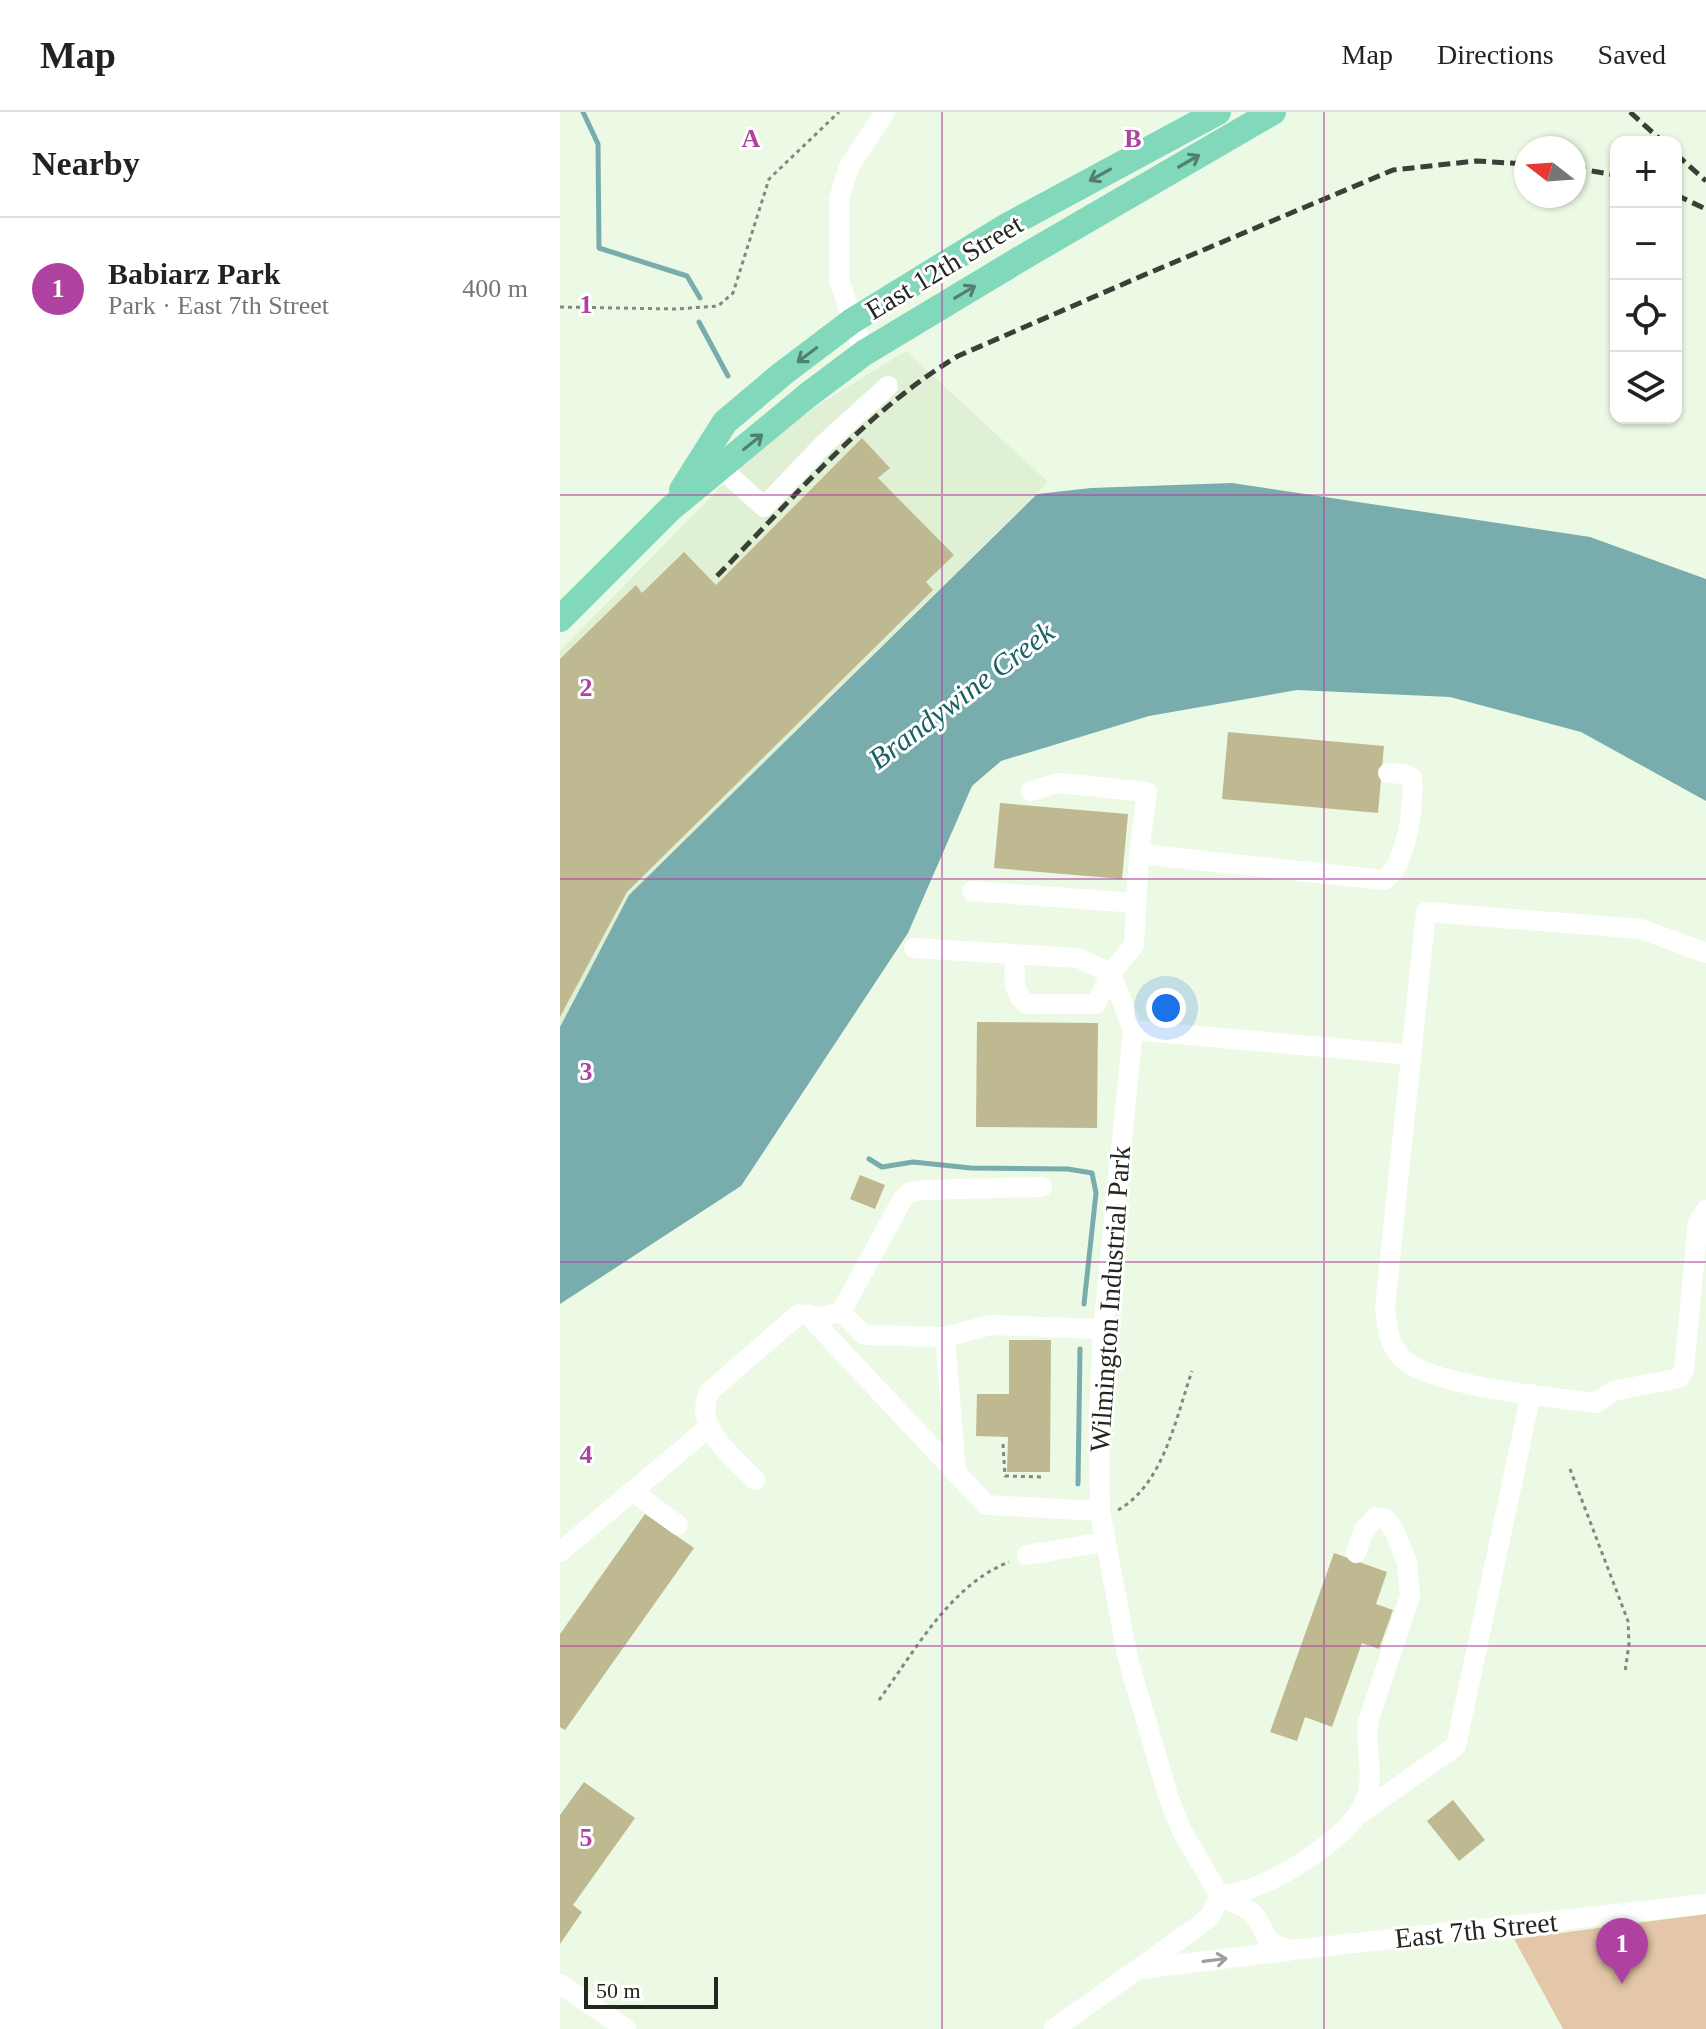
<!DOCTYPE html>
<meta charset="utf-8">
<style>
body{margin:0;font-family:Georgia,serif;background:#f6f6f6;color:#222}
.controls{position:absolute;right:24px;top:24px;display:grid;overflow:hidden;border-radius:16px;box-shadow:0 2px 6px #0004}
.controls button{width:72px;height:72px;display:grid;place-items:center;padding:0;border:0;border-bottom:2px solid #e0e0e0;background:#fff;color:#222;font:40px sans-serif}
.compass{position:absolute;left:954px;top:24px;width:72px;height:72px;border-radius:50%;background:#fff;box-shadow:0 2px 6px #0004;rotate:287deg}
.scale{position:absolute;left:24px;bottom:20px;width:134px;box-sizing:border-box;padding-left:8px;border:4px solid #232720;border-top:0;font-size:22px;line-height:28px;white-space:nowrap;color:#232720;-webkit-text-stroke:6px #fff;paint-order:stroke}
.you{position:absolute;left:606px;top:896px;width:28px;height:28px;margin:-20px;border:6px solid #fff;border-radius:50%;background:#1a73e8;box-shadow:0 0 0 12px #1a73e833}
.badge{display:grid;place-items:center;width:52px;height:52px;border-radius:50%;background:#af42a1;color:#fff;font-size:26px;font-weight:700}
.pin{position:absolute;translate:-50% -66px;filter:drop-shadow(0 2px 4px #0008)}
.pin::after{content:'';position:absolute;top:42px;width:28px;height:24px;background:inherit;clip-path:polygon(0 0,100% 0,50% 100%)}
.list{margin:0;padding:0;list-style:none}
h2{display:flex;justify-content:space-between;align-items:center;height:104px;margin:0;padding:0 32px;font-size:34px}
h2 small{font-size:26px;font-weight:400;color:#767676}
.list li{display:grid;grid-template-columns:52px 1fr auto;gap:24px;align-items:center;box-sizing:border-box;height:144px;padding:0 32px;border-top:2px solid #e0e0e0}
.list b{display:block;font-size:30px;white-space:nowrap}
.list p{margin:0;font-size:26px;white-space:nowrap;color:#767676}
.list em{font-size:26px;font-style:normal;color:#767676}
.icon{flex:none;width:44px;height:44px;fill:none;stroke:currentColor;stroke-width:2;stroke-linecap:round;stroke-linejoin:round}
.map{position:relative;flex:none;width:1146px;height:1917px;overflow:hidden}
header{display:flex;align-items:center;gap:48px;box-sizing:border-box;height:112px;padding:0 40px;background:#fff;border-bottom:2px solid #e0e0e0}
header strong{font-size:38px}
nav{display:flex;gap:44px;margin-inline-start:auto;font-size:28px}
main{display:flex}
aside{flex:1;background:#fff}
.map>svg:first-child{display:block}
.built{fill:#dff0d4}
.green{fill:#e4c7a8}
.water{fill:#79adad}
.lines{fill:none;stroke-linecap:round;stroke-linejoin:round}
.stream{stroke:#79adad;stroke-width:5}
.building{fill:#bfb991}
.path{stroke:#828a7c;stroke-width:3;stroke-dasharray:4 4;stroke-linecap:butt}
.minor{stroke:#fff;stroke-width:20}
.major{stroke:#82d8bb;stroke-width:26}
.rail{stroke:#3a3f37;stroke-width:5;stroke-dasharray:12 6;stroke-linecap:butt}
.oneway{stroke:#52806e}
.oneway2{stroke:#9c9e9b}
.grid{fill:none;stroke:#af42a1;stroke-width:2;stroke-opacity:0.55}
.labels{text-anchor:middle;dominant-baseline:central;stroke-width:6;stroke-linejoin:round;paint-order:stroke}
.street-label{font-size:28px;fill:#232720;stroke:#fff}
.water-label{font-size:30px;font-style:italic;fill:#1a6162;stroke:#fff}
.grid-label{font-size:26px;text-anchor:middle;font-weight:bold;fill:#af42a1;stroke:#fff;stroke-width:6;stroke-linejoin:round;paint-order:stroke}
</style>
<header>
<strong>Map</strong>
<nav><a>Map</a><a>Directions</a><a>Saved</a></nav>
</header>
<main>
<aside>
<h2>Nearby<small></small></h2>
<ul class="list">
<li><span class="badge">1</span><div><b>Babiarz Park</b><p>Park · East 7th Street</p></div><em>400 m</em></li>
</ul>
</aside>
<div class="map">
<svg width="1146" height="1917" viewBox="0 0 1146 1917">
<rect width="100%" height="100%" fill="#ecf9e4"/>
<path class="built" d="M346,239L488,370L69,783L0,915V539L192,343L258,293Z"/>
<path class="green" d="M1146,1802V1917H1003L954,1827Z"/>
<path class="water" d="M672,371L1030,425L1146,467V689L1021,620L890,585L737,578L589,604L441,649L412,674L348,821L181,1074L0,1192V915L69,783L477,382L531,376Z"/>
<g class="lines">
<g class="stream">
<path d="M23,0L38,32L39,136L127,164L140,186"/>
<path d="M139,210L168,264"/>
<path d="M309,1047L322,1055L353,1050L411,1056L508,1057L532,1061L536,1081L524,1192"/>
<path d="M518,1372L520,1237"/>
</g>
</g>
<g class="building">
<path d="M302,326L330,356L318,366L394,443L366,470L373,478L67,780L0,905V547L76,473L82,481L124,440L156,473Z"/>
<path d="M668,620L824,634L818,701L662,687Z"/>
<path d="M440,691L568,702L562,767L434,756Z"/>
<path d="M417,910L538,911L537,1016L416,1015Z"/>
<path d="M300,1063L325,1073L315,1097L290,1087Z"/>
<path d="M449,1228H491L490,1360H447L448,1325L416,1324L417,1282H449Z"/>
<path d="M85,1402L134,1436L5,1618L0,1615V1522Z"/>
<path d="M774,1441L827,1460L816,1492L833,1498L819,1537L802,1531L772,1615L745,1605L737,1629L710,1620Z"/>
<path d="M24,1670L75,1706L13,1793L22,1800L0,1832V1703Z"/>
<path d="M893,1688L925,1728L899,1749L867,1709Z"/>
</g>
<g class="lines">
<g class="path">
<path d="M0,195L116,197L158,194L173,181L209,67L279,0"/>
<path d="M443,1332L445,1364L484,1365"/>
<path d="M1010,1357L1068,1509L1069,1532L1065,1560"/>
<path d="M558,1398C604,1372 616,1305 632,1259"/>
<path d="M319,1588C355,1539 390,1473 449,1450"/>
</g>
<g class="minor">
<path d="M304,241L279,168V87L289,55L325,0"/>
<path d="M161,356L204,395L264,332L328,274"/>
<path d="M579,742L824,768C847,752 854,694 852,666L844,662L828,661"/>
<path d="M412,779L576,791"/>
<path d="M354,836L518,846L551,861"/>
<path d="M1146,841L1081,817L866,800L825,1195C827,1213 828,1233 843,1247C871,1274 994,1286 1036,1291L1053,1279L1119,1266L1124,1258L1138,1110L1146,1098"/>
<path d="M455,843C455,862 451,881 467,892H536L551,861L574,833L579,742L587,680L499,671L471,679"/>
<path d="M551,861L573,918L543,1217L539,1303L540,1399L568,1547L609,1687L622,1719L657,1779L659,1785"/>
<path d="M573,918L852,943"/>
<path d="M482,1075L364,1078L350,1080L342,1088L281,1200L304,1223L385,1225L431,1213L543,1217"/>
<path d="M248,1203L396,1361"/>
<path d="M385,1225L396,1361L427,1393L540,1399"/>
<path d="M195,1368C173,1344 131,1315 150,1279L239,1202L258,1205L281,1200"/>
<path d="M72,1379L118,1413"/>
<path d="M0,1440L148,1316"/>
<path d="M467,1443L544,1430"/>
<path d="M801,1701L896,1634L971,1282"/>
<path d="M659,1785C672,1781 687,1779 700,1773C733,1759 797,1719 807,1684C814,1660 805,1634 808,1610L850,1484L847,1450L834,1418L826,1407L816,1405L804,1418L796,1441"/>
<path d="M659,1785C668,1789 682,1793 690,1799C710,1816 695,1831 733,1838L1146,1792"/>
<path d="M581,1857L728,1839"/>
<path d="M0,1872L66,1917"/>
<path d="M494,1917L637,1815L651,1803L659,1785"/>
</g>
<g class="major">
<path d="M122,378L165,310L222,262L292,209L445,115L658,0"/>
<path d="M0,507L110,397L248,283L304,241L460,147L713,0"/>
</g>
<g class="rail">
<path d="M1070,0L1103,30"/>
<path d="M1116,42L1146,69"/>
<path d="M1014,56L1056,63"/>
<path d="M1116,83L1146,97"/>
<path d="M157,464C233,387 305,300 398,244L584,163L833,58L916,49L966,52"/>
</g>
</g>
<defs><path id="oneway-shaft" d="M-6 0H5M1.5-3L5.5 0L1.5 3" fill="none" stroke-width="1.6" stroke-linecap="round" stroke-linejoin="round" transform="scale(2)"/></defs>
<g class="oneway">
<use href="#oneway-shaft" transform="translate(629 49) rotate(-30)"/>
<use href="#oneway-shaft" transform="translate(540 63) rotate(151)"/>
<use href="#oneway-shaft" transform="translate(405 180) rotate(-31)"/>
<use href="#oneway-shaft" transform="translate(247 243) rotate(143)"/>
<use href="#oneway-shaft" transform="translate(193 330) rotate(-39)"/>
</g>
<use class="oneway2" href="#oneway-shaft" transform="translate(655 1848) rotate(-7)"/>
<path class="grid" d="M382,0V1917M764,0V1917M0,383H1146M0,767H1146M0,1150H1146M0,1534H1146"/>
<g class="labels">
<g class="street-label">
<text transform="translate(384 155) rotate(-31)">East 12th Street</text>
<text transform="translate(550 1187) rotate(-86)">Wilmington Industrial Park</text>
<text transform="translate(916 1818) rotate(-6)">East 7th Street</text>
</g>
<g class="water-label">
<text transform="translate(401 583) rotate(-37)">Brandywine Creek</text>
</g>
</g>
<g class="grid-label">
<text x="191" y="35">A</text>
<text x="573" y="35">B</text>
<text x="26" y="201">1</text>
<text x="26" y="584">2</text>
<text x="26" y="968">3</text>
<text x="26" y="1351">4</text>
<text x="26" y="1734">5</text>
</g>
</svg>
<div class="controls">
<button>+</button>
<button>−</button>
<button><svg class="icon" aria-label="locate" viewBox="0 0 24 24"><circle cx="12" cy="12" r="6"/><path d="M12 2v4M12 18v4M2 12h4M18 12h4"/></svg></button>
<button><svg class="icon" aria-label="layers" viewBox="0 0 24 24"><path d="M12 4l9 5-9 5-9-5zM3 14l9 5 9-5"/></svg></button>
</div>
<svg class="compass" viewBox="-18 -18 36 36"><path d="M0-13l5 13h-10z" fill="#e53935"/><path d="M0 13l5-13h-10z" fill="#767676"/></svg>
<div class="scale">50 m</div>
<div class="you"></div>
<div class="pin badge" style="left:1062px;top:1872px">1</div>
</div>
</main>
